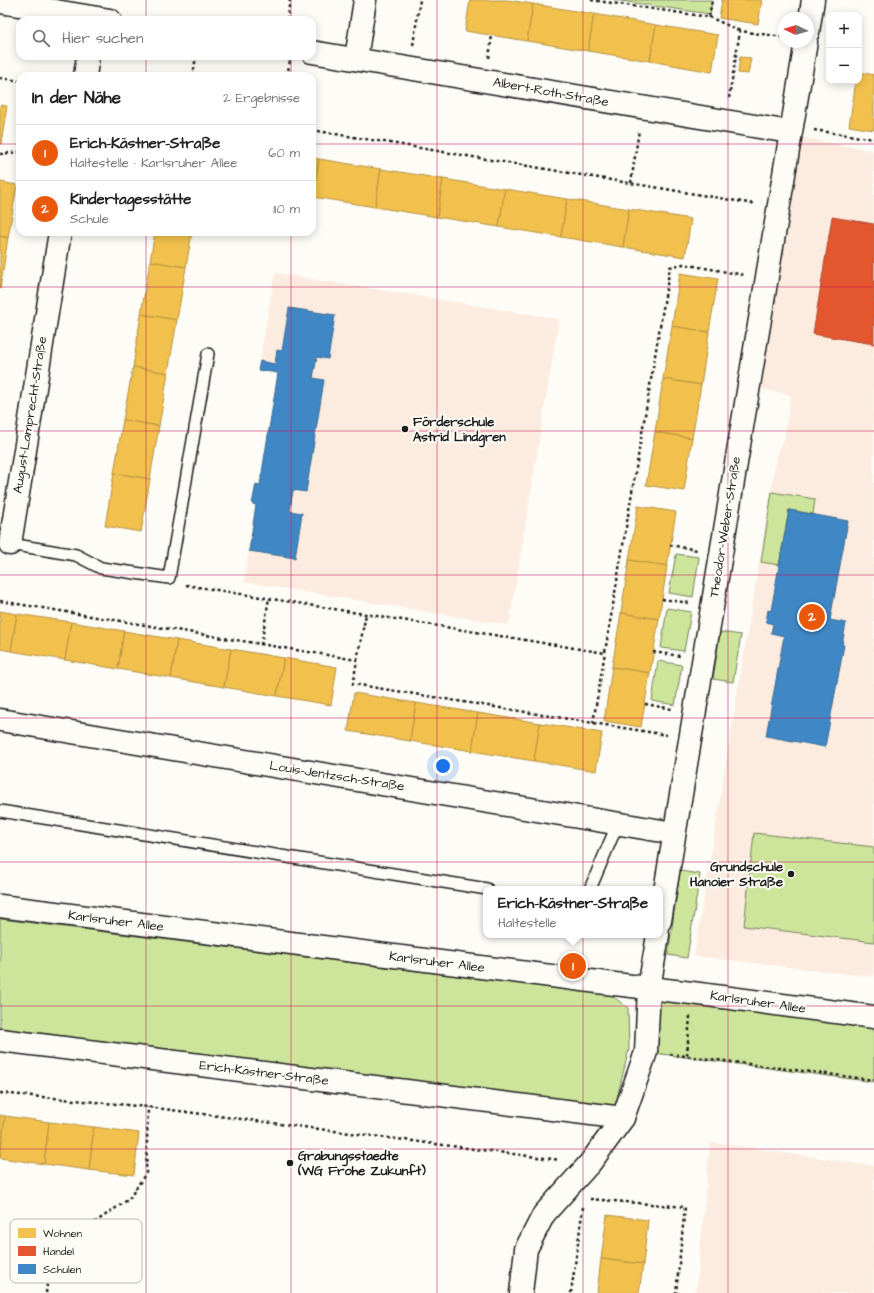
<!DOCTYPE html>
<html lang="de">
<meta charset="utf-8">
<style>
body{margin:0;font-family:"Architects Daughter",sans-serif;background:#f6f6f6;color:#222}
.controls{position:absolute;right:12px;top:12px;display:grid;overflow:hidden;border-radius:8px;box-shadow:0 2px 10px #0003}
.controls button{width:36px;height:36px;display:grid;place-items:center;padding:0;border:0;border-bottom:1px solid #e0e0e0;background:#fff;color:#222;font:20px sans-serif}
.compass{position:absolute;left:778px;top:12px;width:36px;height:36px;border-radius:50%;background:#fff;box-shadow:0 2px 10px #0003;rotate:274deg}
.you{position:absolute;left:443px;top:766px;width:14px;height:14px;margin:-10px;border:3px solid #fff;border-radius:50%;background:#1a73e8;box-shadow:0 0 0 6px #1a73e833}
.badge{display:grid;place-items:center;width:26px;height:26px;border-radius:50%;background:#ea580c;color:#fff;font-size:13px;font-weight:700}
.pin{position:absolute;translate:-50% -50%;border:2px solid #fff;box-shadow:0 1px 4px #0006}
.popup{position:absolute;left:483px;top:886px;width:180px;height:52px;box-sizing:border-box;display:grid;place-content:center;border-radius:8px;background:#fff;filter:drop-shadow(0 1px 3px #0005);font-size:13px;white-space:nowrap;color:#767676}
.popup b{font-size:15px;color:#222}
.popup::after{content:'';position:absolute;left:50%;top:100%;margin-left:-8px;border:8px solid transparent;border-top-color:#fff}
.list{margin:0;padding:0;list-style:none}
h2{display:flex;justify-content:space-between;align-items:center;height:52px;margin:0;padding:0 16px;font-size:17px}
h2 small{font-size:13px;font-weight:400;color:#767676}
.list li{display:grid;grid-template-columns:26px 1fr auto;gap:12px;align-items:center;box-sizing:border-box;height:56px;padding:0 16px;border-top:1px solid #e0e0e0}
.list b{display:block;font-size:15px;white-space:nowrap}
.list p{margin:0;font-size:13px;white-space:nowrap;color:#767676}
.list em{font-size:13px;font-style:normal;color:#767676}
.icon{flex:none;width:22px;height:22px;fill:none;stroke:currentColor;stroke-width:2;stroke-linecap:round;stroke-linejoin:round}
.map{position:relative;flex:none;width:874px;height:1293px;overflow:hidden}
.search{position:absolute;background:#fff;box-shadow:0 2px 10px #0003;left:16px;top:16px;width:300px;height:44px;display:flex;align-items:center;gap:10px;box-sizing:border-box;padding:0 14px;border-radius:12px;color:#767676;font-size:15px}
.panel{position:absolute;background:#fff;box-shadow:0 2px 10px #0003;left:16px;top:72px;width:300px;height:164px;border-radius:12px}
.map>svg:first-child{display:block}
.built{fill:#fcecdf}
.green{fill:#cde59b;stroke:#74805c}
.homes{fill:#f2c14e;stroke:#b2903f}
.shops{fill:#e4572e;stroke:#a84529}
.schools{fill:#3f88c5;stroke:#346892}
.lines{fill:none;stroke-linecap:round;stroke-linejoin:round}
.service-casing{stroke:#1c1c1c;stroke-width:14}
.minor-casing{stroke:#1c1c1c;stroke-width:25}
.tertiary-casing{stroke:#1c1c1c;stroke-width:25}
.path{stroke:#1c1c1c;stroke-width:2.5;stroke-dasharray:3 3;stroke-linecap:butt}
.service{stroke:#fdfcf7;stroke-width:11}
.minor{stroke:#fdfcf7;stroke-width:22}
.tertiary{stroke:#fdfcf7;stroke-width:22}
.grid{fill:none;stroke:#c2185b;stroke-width:1;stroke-opacity:0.55}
.poi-dot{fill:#1c1c1c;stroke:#fdfcf7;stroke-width:1.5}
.labels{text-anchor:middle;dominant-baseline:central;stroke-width:4;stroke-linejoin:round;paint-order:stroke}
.street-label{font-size:13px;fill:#1c1c1c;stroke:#fdfcf7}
.poi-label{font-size:13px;font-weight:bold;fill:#1c1c1c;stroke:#fdfcf7;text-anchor:start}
.key{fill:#fdfcf7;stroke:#bab9b5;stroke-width:1}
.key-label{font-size:11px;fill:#1c1c1c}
</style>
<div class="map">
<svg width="874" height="1293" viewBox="0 0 874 1293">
<rect width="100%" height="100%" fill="#fdfcf7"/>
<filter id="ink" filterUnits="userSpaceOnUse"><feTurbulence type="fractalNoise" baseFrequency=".025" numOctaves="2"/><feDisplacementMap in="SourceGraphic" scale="8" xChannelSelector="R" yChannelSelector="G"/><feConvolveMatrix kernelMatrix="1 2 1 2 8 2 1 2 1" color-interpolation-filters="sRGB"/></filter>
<g filter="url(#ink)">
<g class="built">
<path d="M800,137L874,151V977L694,956L775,466L779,447L784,439L791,395L760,389Z"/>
<path d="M275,273L559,319L509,625L244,582L256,505L252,504L256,484H260L278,374L258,370Z"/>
<path d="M710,1142L874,1166V1293H696Z"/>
</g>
<g class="green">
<path d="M614,0H712L710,14Z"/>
<path d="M772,492L815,499L813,514L789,510L779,565L761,562Z"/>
<path d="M676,554L699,557L693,597L669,593Z"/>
<path d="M667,608L691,612L684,651L661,648Z"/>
<path d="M720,632L741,635L733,682L713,679Z"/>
<path d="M658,661L682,665L675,705L652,701Z"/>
<path d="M754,833L874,847V942L744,926Z"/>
<path d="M680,871L700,874L687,958L668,955Z"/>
<path d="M0,919L611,995L628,1008L629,1049L615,1106L0,1028Z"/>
<path d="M664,990L874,1017V1082L646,1052Z"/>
</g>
<g class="homes">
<path d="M470,0H507L533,4L527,41L465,31Z"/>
<path d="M722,0H762L758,24L719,18Z"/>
<path d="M533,4L594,14L588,51L527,41Z"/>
<path d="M594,14L656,25L650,61L588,51Z"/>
<path d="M656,25L718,35L712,72L650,61Z"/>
<path d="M740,57L751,58L748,74L738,73Z"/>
<path d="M859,72L874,75V130L849,126L856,81H859Z"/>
<path d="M0,105L7,106L1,144H0Z"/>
<path d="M312,158L319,159L313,197H312Z"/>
<path d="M319,159L381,169L375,207L313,197Z"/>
<path d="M381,169L443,179L437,217L375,207Z"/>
<path d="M443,179L505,189L499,227L437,217Z"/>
<path d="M0,182L17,185L8,238L0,236Z"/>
<path d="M505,189L567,199L561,237L499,227Z"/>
<path d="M567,199L629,209L623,247L561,237Z"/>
<path d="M629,209L691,219L685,257L623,247Z"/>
<path d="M155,232H192L186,267L150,261Z"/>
<path d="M0,236L8,238L0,289Z"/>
<path d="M150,261L186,267L177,320L141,314Z"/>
<path d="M680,273L718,279L709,332L672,326Z"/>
<path d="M141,314L177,320L168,373L133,367Z"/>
<path d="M672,326L709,332L701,385L663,379Z"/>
<path d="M133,367L168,373L159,426L123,420Z"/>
<path d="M663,379L701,385L692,438L655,432Z"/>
<path d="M123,420L159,426L150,479L114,473Z"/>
<path d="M655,432L692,438L684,491L646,485Z"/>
<path d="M114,473L150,479L141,532L105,526Z"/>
<path d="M638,506L676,512L667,566L629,560Z"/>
<path d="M629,560L667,566L659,619L621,613Z"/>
<path d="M0,611L17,614L11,651L0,649Z"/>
<path d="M621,613L659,619L650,673L612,667Z"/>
<path d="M17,614L71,622L65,660L11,651Z"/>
<path d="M71,622L124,631L118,669L65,660Z"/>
<path d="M124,631L177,640L171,678L118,669Z"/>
<path d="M177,640L231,649L224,687L171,678Z"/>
<path d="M231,649L284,658L277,696L224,687Z"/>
<path d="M284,658L337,667L331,705L277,696Z"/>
<path d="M612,667L650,673L641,727L604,721Z"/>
<path d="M354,693L416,703L410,741L348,731Z"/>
<path d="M416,703L478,713L472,751L410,741Z"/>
<path d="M478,713L540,723L534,761L472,751Z"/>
<path d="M540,723L602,733L596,771L534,761Z"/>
<path d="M0,1115L5,1116L0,1157Z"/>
<path d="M5,1116L49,1122L44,1164L0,1158Z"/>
<path d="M49,1122L94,1127L89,1170L44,1164Z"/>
<path d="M94,1127L139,1133L134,1175L89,1170Z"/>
<path d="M607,1215L648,1220L643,1264L601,1259Z"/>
<path d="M601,1259L643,1264L639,1293H597Z"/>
</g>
<path class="shops" d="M832,217L874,224V344L813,334Z"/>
<g class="schools">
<path d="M289,308L335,315L328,359L317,357L313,378L324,380L306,492L293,490L290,511L302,513L295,558L249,551L256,505L252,504L256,484L260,485L278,373L258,370L260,361L275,364L277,350L282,351Z"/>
<path d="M789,510L848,521L830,620L846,623L842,645H844L825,747L766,736L784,636L771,633L773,624L766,622L768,610L771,611Z"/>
</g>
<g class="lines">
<g class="service-casing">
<g id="service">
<path d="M10,544L76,555L101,568L169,578L208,354"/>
<path d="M0,811L487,889"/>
<path d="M590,889L618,823"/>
</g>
</g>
<g class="minor-casing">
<g id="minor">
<path d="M0,2L110,20"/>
<path d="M808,32L813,0"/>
<path d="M312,52L790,132"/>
<path d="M356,59L365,0"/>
<path d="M85,76L88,56"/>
<path d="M10,544L60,232"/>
<path d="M0,720L674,833"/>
<path d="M660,921L806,42"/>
<path d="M0,1040L623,1118"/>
<path d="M521,1293L526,1249L544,1214L590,1163L623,1118L646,1052L649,988L658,935"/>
</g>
</g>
<g class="tertiary-casing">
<path id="tertiary" d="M0,906L606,983L692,993L874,1017"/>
</g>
<g class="path">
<path d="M591,0L709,17L712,0"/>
<path d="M709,17L740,31"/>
<path d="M202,20V19"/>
<path d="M287,20L290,0"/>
<path d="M413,45L420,0"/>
<path d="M489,58L492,35"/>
<path d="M193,76L196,56"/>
<path d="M287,76L290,61"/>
<path d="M0,78L20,81"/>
<path d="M729,98L740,31L783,37"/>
<path d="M312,130L755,204"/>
<path d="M814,130L874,139"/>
<path d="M0,154L20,152"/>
<path d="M631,183L639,130"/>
<path d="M670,545L697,550"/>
<path d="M186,585L605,653"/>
<path d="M662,599L689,603"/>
<path d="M0,601L357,660L353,684L667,735"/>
<path d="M261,645L269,598"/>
<path d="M653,652L680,656"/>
<path d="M357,660L366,614"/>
<path d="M645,704L672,709"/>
<path d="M593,723L670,267L683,264L744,275"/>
<path d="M670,1054L874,1080"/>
<path d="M687,1055L690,1016"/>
<path d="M0,1093L148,1107L560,1160"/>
<path d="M590,1199L685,1207L676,1293"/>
<path d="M46,1293L52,1246L88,1227L129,1199L146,1173L148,1107"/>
<path d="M571,1293L583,1207"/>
</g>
<use href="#service" class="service"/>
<use href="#minor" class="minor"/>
<use href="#tertiary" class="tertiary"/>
</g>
</g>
<path class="grid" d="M146,0V20M291,0V20M437,0V1293M583,0V1293M728,0V1293M146,56V76M291,56V76M0,144H20M312,144H874M146,232V1293M291,232V1293M0,287H874M0,431H874M0,575H874M0,718H874M0,862H874M0,1006H874M0,1149H874"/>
<g class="poi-dot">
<circle cx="405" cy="429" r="4"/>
<circle cx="791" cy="874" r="4"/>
<circle cx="290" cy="1163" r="4"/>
</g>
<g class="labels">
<g class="street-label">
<text transform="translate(551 92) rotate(10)">Albert-Roth-Straße</text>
<text transform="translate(30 415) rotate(-81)">August-Lamprecht-Straße</text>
<text transform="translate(725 527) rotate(-81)">Theodor-Weber-Straße</text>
<text transform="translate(337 776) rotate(9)">Louis-Jentzsch-Straße</text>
<text transform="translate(116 921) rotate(7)">Karlsruher Allee</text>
<text transform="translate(437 962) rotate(7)">Karlsruher Allee</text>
<text transform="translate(758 1002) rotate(8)">Karlsruher Allee</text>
<text transform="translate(264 1073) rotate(7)">Erich-Kästner-Straße</text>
</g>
<g class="poi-label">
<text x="413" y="422">Förderschule<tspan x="413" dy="15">Astrid Lindgren</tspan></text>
<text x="783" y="867" text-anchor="end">Grundschule<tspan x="783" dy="15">Hanoier Straße</tspan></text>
<text x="298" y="1156">Grabungsstaedte<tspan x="298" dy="15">(WG Frohe Zukunft)</tspan></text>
</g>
</g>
<rect x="10" y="1219" width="132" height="64" rx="6" class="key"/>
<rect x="18" y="1228" width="18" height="10" fill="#f2c14e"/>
<rect x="18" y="1246" width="18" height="10" fill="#e4572e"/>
<rect x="18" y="1264" width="18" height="10" fill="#3f88c5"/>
<g class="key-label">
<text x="43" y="1237">Wohnen</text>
<text x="43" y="1255">Handel</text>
<text x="43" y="1273">Schulen</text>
</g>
</svg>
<div class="controls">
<button>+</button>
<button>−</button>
</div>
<svg class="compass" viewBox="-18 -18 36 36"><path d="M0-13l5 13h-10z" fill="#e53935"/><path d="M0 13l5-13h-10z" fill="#767676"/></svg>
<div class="you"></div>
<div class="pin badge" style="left:573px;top:966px">1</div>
<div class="popup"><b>Erich-Kästner-Straße</b>Haltestelle</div>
<div class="pin badge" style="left:812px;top:617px">2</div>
<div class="search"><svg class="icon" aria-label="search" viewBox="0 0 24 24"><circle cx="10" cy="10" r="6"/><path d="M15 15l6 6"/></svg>Hier suchen</div>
<section class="panel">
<h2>In der Nähe<small>2 Ergebnisse</small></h2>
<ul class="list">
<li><span class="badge">1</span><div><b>Erich-Kästner-Straße</b><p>Haltestelle · Karlsruher Allee</p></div><em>60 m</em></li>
<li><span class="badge">2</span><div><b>Kindertagesstätte</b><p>Schule</p></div><em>110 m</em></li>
</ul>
</section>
</div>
